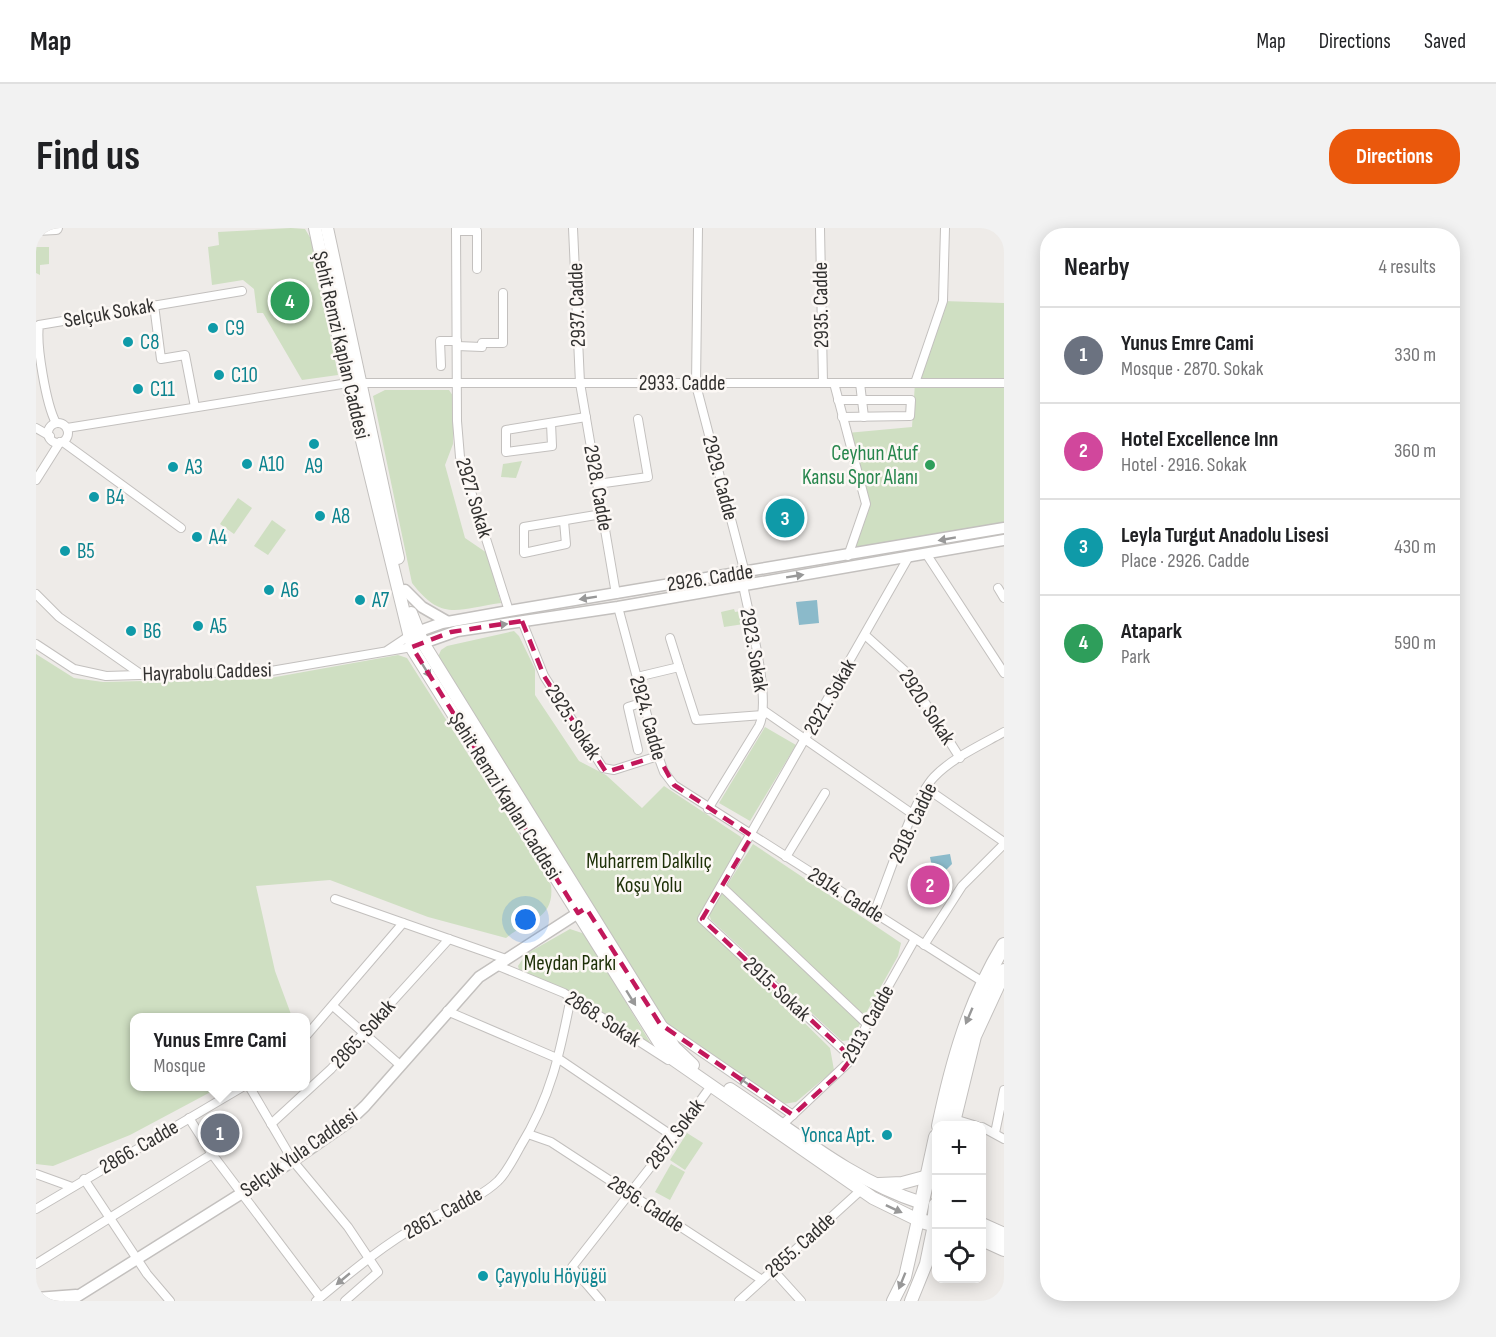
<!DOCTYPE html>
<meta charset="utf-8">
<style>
body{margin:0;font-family:"Sofia Sans Condensed",sans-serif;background:#f2f2f2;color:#202124}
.controls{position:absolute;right:18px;bottom:18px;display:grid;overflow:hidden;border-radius:12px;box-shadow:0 3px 15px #0003}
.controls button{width:54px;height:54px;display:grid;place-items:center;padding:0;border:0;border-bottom:2px solid #e0e0e0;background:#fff;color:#202124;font:30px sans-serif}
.you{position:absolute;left:490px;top:692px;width:21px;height:21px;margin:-15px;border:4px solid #fff;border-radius:50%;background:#1a73e8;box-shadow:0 0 0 9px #1a73e833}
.badge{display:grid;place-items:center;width:39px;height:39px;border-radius:50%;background:#ea580c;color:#fff;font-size:20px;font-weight:700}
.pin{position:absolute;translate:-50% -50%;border:3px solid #fff;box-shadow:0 2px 6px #0006}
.popup{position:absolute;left:94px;top:785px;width:180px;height:78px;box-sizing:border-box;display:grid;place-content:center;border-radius:12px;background:#fff;filter:drop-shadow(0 2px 4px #0005);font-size:20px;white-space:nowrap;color:#757577}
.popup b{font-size:22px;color:#202124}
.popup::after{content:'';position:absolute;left:50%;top:100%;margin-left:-12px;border:12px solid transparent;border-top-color:#fff}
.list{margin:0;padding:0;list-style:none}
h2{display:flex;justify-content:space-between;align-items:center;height:78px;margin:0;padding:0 24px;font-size:26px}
h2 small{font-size:20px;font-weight:400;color:#757577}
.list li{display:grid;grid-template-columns:39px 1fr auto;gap:18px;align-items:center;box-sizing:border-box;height:96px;padding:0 24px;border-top:2px solid #e0e0e0}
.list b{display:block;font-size:22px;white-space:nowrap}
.list p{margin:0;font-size:20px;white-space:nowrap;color:#757577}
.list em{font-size:20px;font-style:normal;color:#757577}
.icon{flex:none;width:33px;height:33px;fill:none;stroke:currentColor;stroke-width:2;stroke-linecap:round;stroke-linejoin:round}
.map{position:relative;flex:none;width:968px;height:1073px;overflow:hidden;border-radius:24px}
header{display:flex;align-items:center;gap:36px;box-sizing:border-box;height:84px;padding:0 30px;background:#fff;border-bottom:2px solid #e0e0e0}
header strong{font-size:28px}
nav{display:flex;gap:33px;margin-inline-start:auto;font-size:21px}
.intro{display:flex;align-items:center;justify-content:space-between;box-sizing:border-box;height:144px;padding:0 36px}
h1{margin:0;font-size:42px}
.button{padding:15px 27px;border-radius:24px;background:#ea580c;color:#fff;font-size:21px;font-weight:700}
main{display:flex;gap:36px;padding:0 36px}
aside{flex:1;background:#fff;border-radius:24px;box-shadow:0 3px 15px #0003}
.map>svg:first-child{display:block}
.green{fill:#cfdfc2}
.water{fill:#8bbaca}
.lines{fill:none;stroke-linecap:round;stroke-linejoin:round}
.minor-casing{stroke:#c3c0be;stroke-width:10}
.tertiary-casing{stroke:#c3c0be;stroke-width:13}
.secondary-casing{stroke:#c3c0be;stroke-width:14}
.primary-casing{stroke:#c3c0be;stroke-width:16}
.minor{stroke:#fff;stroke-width:8}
.tertiary{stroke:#fff;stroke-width:10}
.secondary{stroke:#fff;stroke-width:12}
.primary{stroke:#fff;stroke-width:14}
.oneway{fill:#989898}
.marked{fill:none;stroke:#c2185b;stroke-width:4.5;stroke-dasharray:12 8;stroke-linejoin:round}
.culture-dot{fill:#0f9aa8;stroke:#fcf8f5;stroke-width:2}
.leisure-dot{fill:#2e9e5b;stroke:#fcf8f5;stroke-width:2}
.labels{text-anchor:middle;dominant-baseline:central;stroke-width:5;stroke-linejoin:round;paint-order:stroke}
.street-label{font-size:21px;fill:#323130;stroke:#fcf8f5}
.culture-label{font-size:21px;fill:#0d838f;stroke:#fcf8f5;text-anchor:start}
.leisure-label{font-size:21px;fill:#27864d;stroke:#fcf8f5;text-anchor:end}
.park-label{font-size:21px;fill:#1d3007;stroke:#fcf8f5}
</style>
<header>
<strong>Map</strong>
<nav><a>Map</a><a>Directions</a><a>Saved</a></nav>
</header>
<div class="intro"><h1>Find us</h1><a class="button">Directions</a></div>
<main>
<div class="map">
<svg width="968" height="1073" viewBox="0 0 968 1073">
<rect width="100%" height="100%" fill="#eeebe8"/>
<g class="green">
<path d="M255,0L269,1L275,11L302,147L266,152L227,85H221L218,61L207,52L176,57L172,19L183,17L182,4Z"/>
<path d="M0,19H13V36L4,37V47L0,45Z"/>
<path d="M907,73L968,75V300L812,328L829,282L811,205L876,199L879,155Z"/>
<path d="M349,162H413L417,168V216L409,237L429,310L451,325L465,375C421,381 406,394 376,355L337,168Z"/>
<path d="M486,233L480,250L465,249L467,236Z"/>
<path d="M202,270L216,280L198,306L184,296Z"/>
<path d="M236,292L250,302L232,327L218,318Z"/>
<path d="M698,381L699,384L705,383L708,396L688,399L685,384Z"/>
<path d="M478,403L483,408L499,441V467L543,533L570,547L606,580L628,558L705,609L707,614L663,691L794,820L798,842L760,874L747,876L630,796L402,429L405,422L411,418Z"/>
<path d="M0,426L38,450L67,454L234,450L362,427L371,430L515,657C519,691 493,692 470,710L392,689L294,652L220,658L239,743L256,789L98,790V858L184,859L94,907L17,938L0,936Z"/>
<path d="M729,499L760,517L714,593L683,575Z"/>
<path d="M717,616L865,715L862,728L815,812L806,813L675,692L673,686Z"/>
<path d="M534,701L549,706L618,821L531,763L484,745L482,738L490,726Z"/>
<path d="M651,905L667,915L649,942L634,932Z"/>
<path d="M635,936L649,944L634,972L619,964Z"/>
</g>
<g class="water">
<path d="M781,372L783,395L763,397L760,374Z"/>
<path d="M914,626L916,636L905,647L897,644L894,629Z"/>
</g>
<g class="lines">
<g class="minor-casing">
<g id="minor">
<path d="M420,0L421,193L424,229L473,383"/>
<path d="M537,0L544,155L580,366"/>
<path d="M662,0L660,157L709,345"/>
<path d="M784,0L787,155"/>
<path d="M420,3H441V41"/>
<path d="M118,77L125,131L149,127L159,179"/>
<path d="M421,118L446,119V115H467V65"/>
<path d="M405,138L404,113H421"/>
<path d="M323,155H968"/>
<path d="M798,155L830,276L812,328"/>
<path d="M824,155L828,189"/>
<path d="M879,155L907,73L909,0"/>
<path d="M802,172H875L874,188L806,189"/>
<path d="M20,195C10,176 0,117 3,97L206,63"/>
<path d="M515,195L516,218L470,224V202L550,189"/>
<circle cx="22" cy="205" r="10"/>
<path d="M0,200L14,208"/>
<path d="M31,200L312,155"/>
<path d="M27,214L145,300"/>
<path d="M0,252L24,214"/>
<path d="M561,256L612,249L602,191"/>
<path d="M528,293L530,316L488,325V299L566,286"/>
<path d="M891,327L968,445"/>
<path d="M962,360L968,370"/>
<path d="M0,366L23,389L106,447"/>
<path d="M582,379L622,528L628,544L638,557L947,754"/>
<path d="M486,393L508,448L567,540L578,542L622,528"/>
<path d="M829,407L869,443L924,530"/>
<path d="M634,410L643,439"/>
<path d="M0,416L38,441L70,448L235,443L376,419"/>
<path d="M352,422L373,408"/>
<path d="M601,449L643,439L660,492L727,487"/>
<path d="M727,482L878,587"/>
<path d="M602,522L592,479L608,474"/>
<path d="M890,560L968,614"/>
<path d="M672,581L723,498C736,472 713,388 707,357"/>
<path d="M750,629L789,565"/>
<path d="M686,659L831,796"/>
<path d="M299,671L470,731"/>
<path d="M838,685C851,654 877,571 898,549C916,530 945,517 968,504"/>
<path d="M888,717L926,658L968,616"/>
<path d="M460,737L528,765L632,832"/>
<path d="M297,778L364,837"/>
<path d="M411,783L523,831L638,909"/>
<path d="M626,797L757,887"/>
<path d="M270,808L367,695"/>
<path d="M816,830L666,691L872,330"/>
<path d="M213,858L257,933L312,999L342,1044L309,1073"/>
<path d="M153,890L176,926L284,1069"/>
<path d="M918,891L941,898"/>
<path d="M235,896L295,841L413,711"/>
<path d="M747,896L814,833L831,796L879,711"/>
<path d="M946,899L968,911"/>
<path d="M959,905L968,862"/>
<path d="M492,906L515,914L726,1052"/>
<path d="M0,946L36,959"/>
<path d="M48,951L111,1046L134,1073"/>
<path d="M0,981L208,858"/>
<path d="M0,1036L176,926"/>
<path d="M737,1042L765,1073"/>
<path d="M280,1073C314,1045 347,1017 386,995C410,981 441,973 462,953C471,944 478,930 484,919C515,869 524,825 535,769"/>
<path d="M565,1073L536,1039L638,909L675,858"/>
<path d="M703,1073L825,962"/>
</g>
</g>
<g class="tertiary-casing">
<g id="tertiary">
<path d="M369,362L386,379L412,394"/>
<path d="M381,404L406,395L473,383L968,300"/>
<path d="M387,415L421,403L582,379L968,312"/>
<path d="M0,1070L40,1067"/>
<path d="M34,1073L257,933L310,896L329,878L443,749L542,685"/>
</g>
</g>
<g class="secondary-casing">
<g id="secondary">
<path d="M279,0L312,155L377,422L631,827L837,970L882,992L869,1049L857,1073"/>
<path d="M291,0L362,330"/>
<path d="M0,1L20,0"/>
<path d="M375,385L387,415L638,819L657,837"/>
<path d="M694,861C755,901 815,953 886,975"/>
<path d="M843,956L866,955L892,948"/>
<path d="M875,1073L890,1036L898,997"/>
</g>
</g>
<g class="primary-casing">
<g id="primary">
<path d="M903,898C917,832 933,775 968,717"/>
<path d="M916,898L938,808L968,743"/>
<path d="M900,909L882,992L900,997"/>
<path d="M898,997L900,977"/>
<path d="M946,997L968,1007"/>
<path d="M946,1011L968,1021"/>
</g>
</g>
<use href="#minor" class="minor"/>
<use href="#tertiary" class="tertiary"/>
<use href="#secondary" class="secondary"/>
<use href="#primary" class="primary"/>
</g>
<defs><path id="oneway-solid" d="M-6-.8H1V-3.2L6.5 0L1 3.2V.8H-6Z" transform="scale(1.5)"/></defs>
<g class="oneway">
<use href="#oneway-solid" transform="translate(911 311) rotate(170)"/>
<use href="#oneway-solid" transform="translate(759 348) rotate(-9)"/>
<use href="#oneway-solid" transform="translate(552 370) rotate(171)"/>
<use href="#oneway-solid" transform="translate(463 397) rotate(-8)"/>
<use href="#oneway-solid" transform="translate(390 442) rotate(58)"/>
<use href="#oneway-solid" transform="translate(595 770) rotate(58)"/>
<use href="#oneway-solid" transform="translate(933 788) rotate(113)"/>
<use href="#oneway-solid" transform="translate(709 854) rotate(-145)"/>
<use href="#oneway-solid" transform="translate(858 981) rotate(25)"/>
<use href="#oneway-solid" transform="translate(307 1051) rotate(140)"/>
<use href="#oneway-solid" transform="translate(866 1053) rotate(112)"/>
</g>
<path class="marked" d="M486,393L508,448L570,544L622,528L638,557L716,608L666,691L816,830L806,843L757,887L624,796L550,680L542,685L376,419L415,404Z"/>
<g class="culture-dot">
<circle cx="177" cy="100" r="6"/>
<circle cx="92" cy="114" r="6"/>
<circle cx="183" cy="147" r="6"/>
<circle cx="102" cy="161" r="6"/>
<circle cx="278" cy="216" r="6"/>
<circle cx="211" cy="236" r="6"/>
<circle cx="137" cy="239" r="6"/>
<circle cx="58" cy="269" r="6"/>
<circle cx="284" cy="288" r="6"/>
<circle cx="161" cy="309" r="6"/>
<circle cx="29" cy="323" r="6"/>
<circle cx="233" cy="362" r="6"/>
<circle cx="324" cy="372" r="6"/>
<circle cx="162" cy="398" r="6"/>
<circle cx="95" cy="403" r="6"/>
<circle cx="851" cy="907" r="6"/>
<circle cx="447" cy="1048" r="6"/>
</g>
<circle class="leisure-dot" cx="894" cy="237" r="6"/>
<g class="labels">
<g class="street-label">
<text transform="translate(541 77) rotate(-92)">2937. Cadde</text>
<text transform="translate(785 77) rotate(-91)">2935. Cadde</text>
<text transform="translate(73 85) rotate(-10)">Selçuk Sokak</text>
<text transform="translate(305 117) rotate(77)">Şehit Remzi Kaplan Caddesi</text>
<text x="646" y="155">2933. Cadde</text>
<text transform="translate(684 250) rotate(75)">2929. Cadde</text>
<text transform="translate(562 260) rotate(80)">2928. Cadde</text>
<text transform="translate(438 270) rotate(73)">2927. Sokak</text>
<text transform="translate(674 350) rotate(-9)">2926. Cadde</text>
<text transform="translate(718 422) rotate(80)">2923. Sokak</text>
<text transform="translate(171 444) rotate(-2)">Hayrabolu Caddesi</text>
<text transform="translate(794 469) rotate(-60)">2921. Sokak</text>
<text transform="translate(891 479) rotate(57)">2920. Sokak</text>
<text transform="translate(612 490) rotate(74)">2924. Cadde</text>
<text transform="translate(537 494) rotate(57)">2925. Sokak</text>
<text transform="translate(469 568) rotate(58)">Şehit Remzi Kaplan Caddesi</text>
<text transform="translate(877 595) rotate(-65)">2918. Cadde</text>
<text transform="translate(810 667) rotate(32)">2914. Cadde</text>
<text transform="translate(741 761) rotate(43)">2915. Sokak</text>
<text transform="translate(567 791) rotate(33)">2868. Sokak</text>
<text transform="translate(832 796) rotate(-61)">2913. Cadde</text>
<text transform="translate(327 806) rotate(-48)">2865. Sokak</text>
<text transform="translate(639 906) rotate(-53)">2857. Sokak</text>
<text transform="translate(103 919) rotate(-30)">2866. Cadde</text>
<text transform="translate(263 925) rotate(-35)">Selçuk Yula Caddesi</text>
<text transform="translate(610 976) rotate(33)">2856. Cadde</text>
<text transform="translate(407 985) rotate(-29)">2861. Cadde</text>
<text transform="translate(764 1017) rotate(-42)">2855. Cadde</text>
</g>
<g class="culture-label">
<text x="189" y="100">C9</text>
<text x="104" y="114">C8</text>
<text x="195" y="147">C10</text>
<text x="114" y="161">C11</text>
<text x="223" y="236">A10</text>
<text x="278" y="238" text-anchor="middle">A9</text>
<text x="149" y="239">A3</text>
<text x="70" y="269">B4</text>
<text x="296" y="288">A8</text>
<text x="173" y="309">A4</text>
<text x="41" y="323">B5</text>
<text x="245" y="362">A6</text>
<text x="336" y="372">A7</text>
<text x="174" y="398">A5</text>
<text x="107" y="403">B6</text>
<text x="839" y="907" text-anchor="end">Yonca Apt.</text>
<text x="459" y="1048">Çayyolu Höyüğü</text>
</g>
<g class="leisure-label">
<text x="882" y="225">Ceyhun Atuf<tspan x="882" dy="24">Kansu Spor Alanı</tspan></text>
</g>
<g class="park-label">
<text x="613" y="633">Muharrem Dalkılıç<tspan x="613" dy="24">Koşu Yolu</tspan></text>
<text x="534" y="735">Meydan Parkı</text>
</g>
</g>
</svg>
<div class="controls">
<button>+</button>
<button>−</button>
<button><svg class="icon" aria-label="locate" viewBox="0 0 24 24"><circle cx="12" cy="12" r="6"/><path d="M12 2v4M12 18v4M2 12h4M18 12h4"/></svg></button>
</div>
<div class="you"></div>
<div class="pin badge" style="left:184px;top:905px;background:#6b7280">1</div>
<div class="popup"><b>Yunus Emre Cami</b>Mosque</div>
<div class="pin badge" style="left:894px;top:657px;background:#d1479c">2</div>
<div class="pin badge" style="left:749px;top:290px;background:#0f9aa8">3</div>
<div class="pin badge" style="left:254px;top:73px;background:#2e9e5b">4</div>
</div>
<aside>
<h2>Nearby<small>4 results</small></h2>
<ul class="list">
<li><span class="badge" style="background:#6b7280">1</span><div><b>Yunus Emre Cami</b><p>Mosque · 2870. Sokak</p></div><em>330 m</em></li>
<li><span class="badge" style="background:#d1479c">2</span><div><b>Hotel Excellence Inn</b><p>Hotel · 2916. Sokak</p></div><em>360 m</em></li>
<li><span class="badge" style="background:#0f9aa8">3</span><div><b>Leyla Turgut Anadolu Lisesi</b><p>Place · 2926. Cadde</p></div><em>430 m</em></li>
<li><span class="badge" style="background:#2e9e5b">4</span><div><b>Atapark</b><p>Park</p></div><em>590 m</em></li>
</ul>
</aside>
</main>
